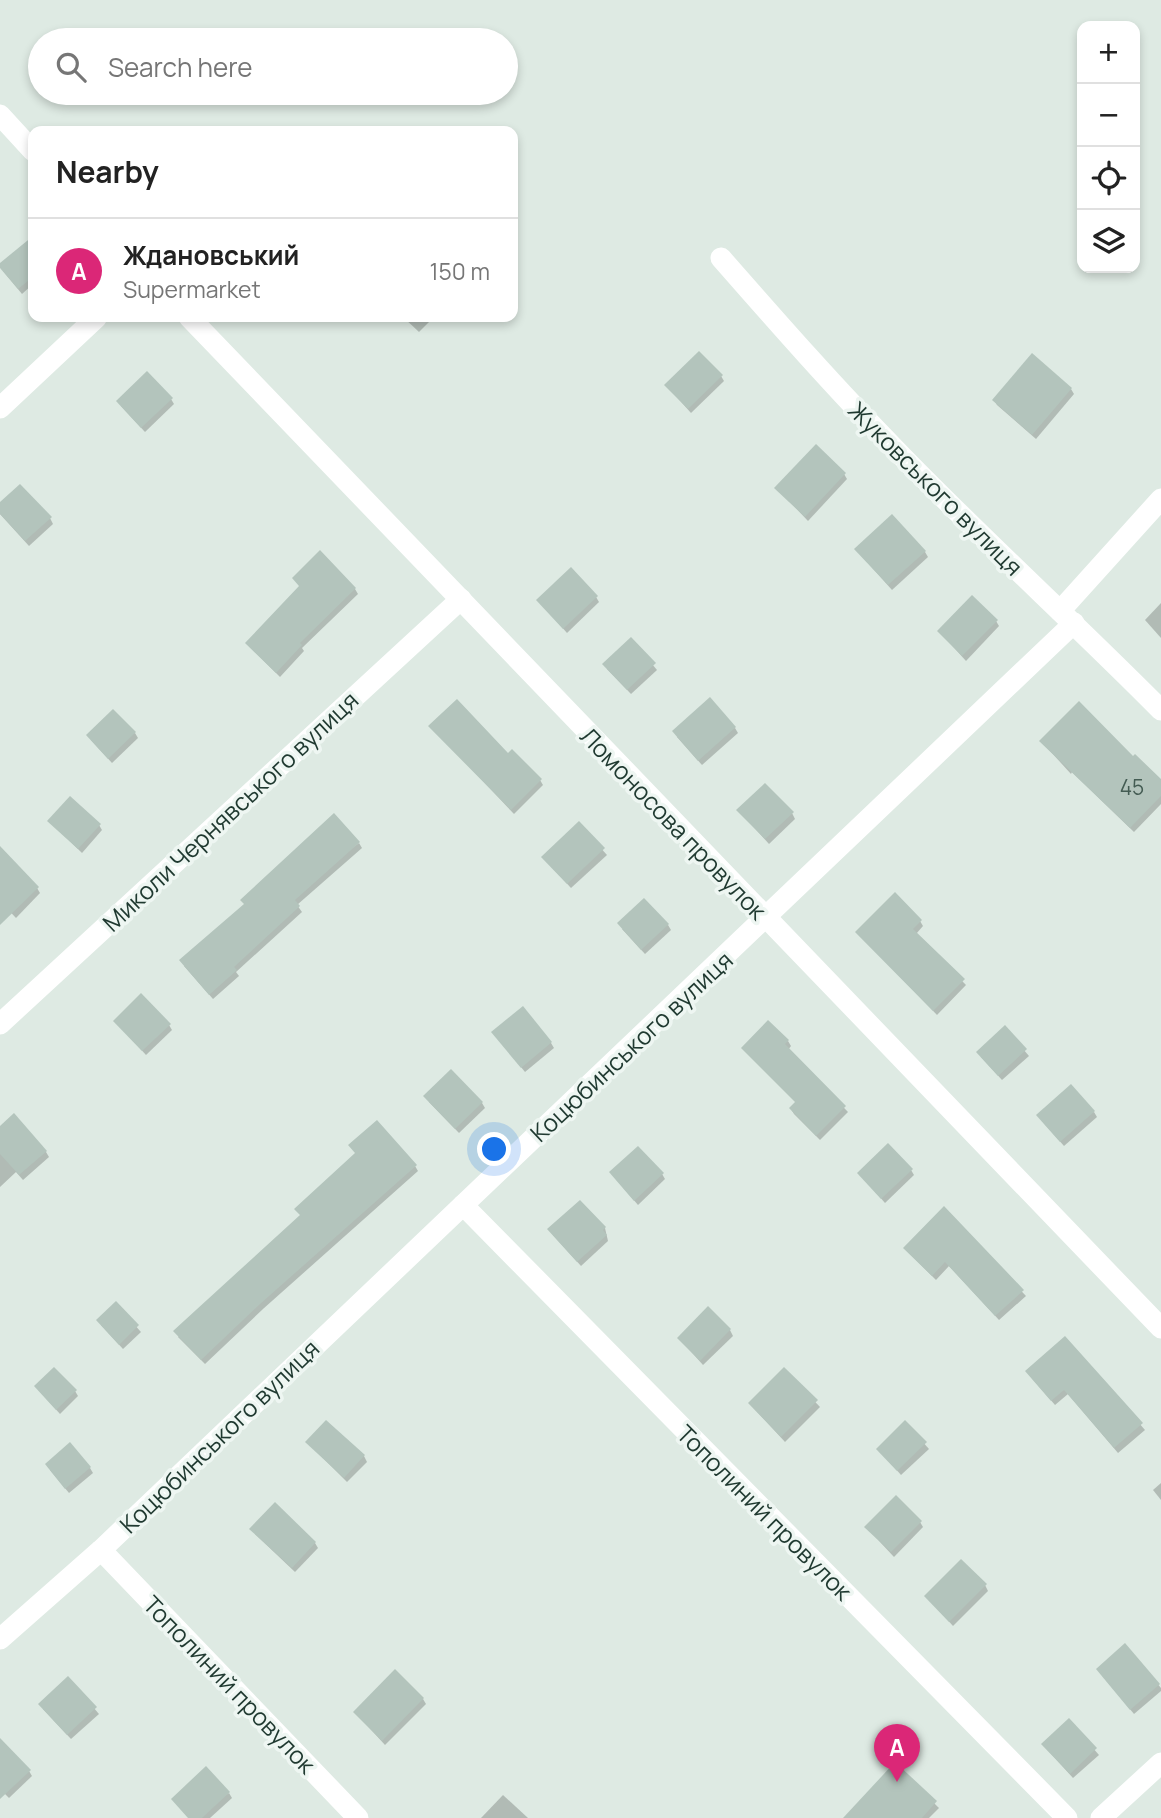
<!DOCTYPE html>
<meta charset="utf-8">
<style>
body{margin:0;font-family:Manrope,sans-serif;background:#f2f2f2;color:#222}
.controls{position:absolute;right:21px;top:21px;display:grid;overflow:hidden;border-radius:14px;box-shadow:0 4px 10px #0003}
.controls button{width:63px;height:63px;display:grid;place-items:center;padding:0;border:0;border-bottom:2px solid #e0e0e0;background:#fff;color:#222;font:35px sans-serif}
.you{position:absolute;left:495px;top:1150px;width:24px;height:24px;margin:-18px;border:5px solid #fff;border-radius:50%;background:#1a73e8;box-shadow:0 0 0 10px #1a73e833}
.badge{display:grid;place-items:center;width:46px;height:46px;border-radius:50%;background:#db2777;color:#fff;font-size:23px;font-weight:700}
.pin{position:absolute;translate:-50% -58px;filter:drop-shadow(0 2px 4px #0008)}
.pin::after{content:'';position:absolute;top:37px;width:24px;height:21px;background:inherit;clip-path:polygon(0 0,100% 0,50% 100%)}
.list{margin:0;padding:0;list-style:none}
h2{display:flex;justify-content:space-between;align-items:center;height:91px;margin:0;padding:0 28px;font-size:30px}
h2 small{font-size:23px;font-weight:400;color:#767676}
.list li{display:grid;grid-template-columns:46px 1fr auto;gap:21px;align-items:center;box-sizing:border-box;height:105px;padding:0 28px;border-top:2px solid #e0e0e0}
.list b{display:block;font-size:26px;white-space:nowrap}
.list p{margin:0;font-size:23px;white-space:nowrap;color:#767676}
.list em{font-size:23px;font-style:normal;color:#767676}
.icon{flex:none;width:38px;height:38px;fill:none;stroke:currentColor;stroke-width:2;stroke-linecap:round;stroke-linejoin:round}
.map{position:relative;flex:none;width:1161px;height:1818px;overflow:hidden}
.search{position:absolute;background:#fff;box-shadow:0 4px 10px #0003;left:28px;top:28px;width:490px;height:77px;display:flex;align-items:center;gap:18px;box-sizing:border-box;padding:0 24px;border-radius:38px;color:#767676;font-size:26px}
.panel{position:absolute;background:#fff;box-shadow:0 4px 10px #0003;left:28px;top:126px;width:490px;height:196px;border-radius:14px}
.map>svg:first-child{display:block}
.shadow{fill:#0003}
.building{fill:#b3c4bc}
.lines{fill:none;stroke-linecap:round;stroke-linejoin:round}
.minor{stroke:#fff;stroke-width:21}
.labels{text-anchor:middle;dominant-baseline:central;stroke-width:7;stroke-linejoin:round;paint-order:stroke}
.number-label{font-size:21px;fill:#445c53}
.street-label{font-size:24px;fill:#1f3930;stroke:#eef6f2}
</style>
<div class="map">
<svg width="1161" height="1818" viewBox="0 0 1161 1818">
<rect width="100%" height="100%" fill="#deeae3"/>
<g class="shadow">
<path d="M30,241L33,244V284L22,294L3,271Z"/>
<path d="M403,317H434L419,332Z"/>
<path d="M721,376L724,381L691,413L666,385Z"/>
<path d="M1071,389L1074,394L1036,439L997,405L994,400Z"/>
<path d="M171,399L174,404L145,432L121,406Z"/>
<path d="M844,474L847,479L808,521L777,488Z"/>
<path d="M0,505L50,518L53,524L29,546L0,514Z"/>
<path d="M925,552L928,557L892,590L860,554Z"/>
<path d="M294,578L355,589L358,594L302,648L304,651L280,677L247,644L300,587Z"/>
<path d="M596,597L599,602L567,633L538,600Z"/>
<path d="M1161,603V638L1145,620Z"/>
<path d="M996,621L999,626L966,661L939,631Z"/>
<path d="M631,639L657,670L631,694L607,669Z"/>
<path d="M431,726L508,756L540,780L543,785L514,814Z"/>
<path d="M735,728L738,733L702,765L677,737Z"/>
<path d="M135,733L138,738L112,763L91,740Z"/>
<path d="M1041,741L1161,781V804L1134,832L1072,772L1071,774Z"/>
<path d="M739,811L792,813L795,819L769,844Z"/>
<path d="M49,821L99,825L102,830L82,853Z"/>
<path d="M579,824L607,855L571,888L547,862Z"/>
<path d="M359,843L362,848L297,905L302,912L236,972L239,976L213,999L184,966Z"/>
<path d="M0,868L37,888L40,893L16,918L0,901Z"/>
<path d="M920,921L923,926L916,934L966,985L937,1015L858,933Z"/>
<path d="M668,925L671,930L645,954L622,929Z"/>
<path d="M115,1021L169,1025L172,1030L146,1055Z"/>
<path d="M1005,1028L1029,1056L1002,1080L981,1057Z"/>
<path d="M493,1033L551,1043L554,1048L525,1072Z"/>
<path d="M788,1041L791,1046L788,1050L848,1112L820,1140L794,1114L791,1109L797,1103L743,1049Z"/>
<path d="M429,1102L482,1103L485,1108L459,1133Z"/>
<path d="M1094,1112L1097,1117L1064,1146L1042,1121Z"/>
<path d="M0,1128L46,1152L49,1157L23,1180L16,1172L0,1187Z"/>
<path d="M415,1166L418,1171L263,1309L205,1364L178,1337L301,1217Z"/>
<path d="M911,1170L914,1175L885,1203L859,1173Z"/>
<path d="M662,1174L665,1179L638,1205L615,1178Z"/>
<path d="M944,1209L1026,1296L999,1320L949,1266L936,1280L905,1249Z"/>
<path d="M605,1228L608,1241L581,1266L553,1235Z"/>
<path d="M116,1304L141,1332L123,1349L101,1325Z"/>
<path d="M730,1330L733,1336L703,1365L679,1338Z"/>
<path d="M784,1369L820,1407L785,1442L750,1404Z"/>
<path d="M1031,1377L1113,1393L1145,1430L1118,1453L1068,1394L1055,1405Z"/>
<path d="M36,1387L75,1391L78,1396L60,1414Z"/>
<path d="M905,1422L929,1449L901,1475L878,1449Z"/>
<path d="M308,1443L364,1456L367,1462L347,1482Z"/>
<path d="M90,1468L93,1473L69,1493L50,1470Z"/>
<path d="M1161,1483V1500L1153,1490Z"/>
<path d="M920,1522L923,1527L894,1557L867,1528Z"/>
<path d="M255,1534L315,1543L318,1548L295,1572Z"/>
<path d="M985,1585L988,1591L953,1626L926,1596Z"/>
<path d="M1125,1646L1161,1688V1691L1134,1714L1101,1674Z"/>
<path d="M68,1678L99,1714L71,1739L43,1709Z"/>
<path d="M423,1699L426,1704L385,1745L355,1712Z"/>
<path d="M1069,1721L1099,1755L1073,1778L1043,1745Z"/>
<path d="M895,1765L939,1808L929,1818H846Z"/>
<path d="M29,1771L32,1776L9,1798L0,1789Z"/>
<path d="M229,1793L232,1798L210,1818H188Z"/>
<path d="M503,1795L528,1818H481Z"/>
</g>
<g class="building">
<path d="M33,236V277L18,289L0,268V263Z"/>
<path d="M699,351L723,375L688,409L664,385Z"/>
<path d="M1032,353L1072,388L1032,435L992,400Z"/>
<path d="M147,371L173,398L141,428L116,401Z"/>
<path d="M816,444L846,473L805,517L774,488Z"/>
<path d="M20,484L52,517L25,541L0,514V502Z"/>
<path d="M892,514L926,551L888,585L854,549Z"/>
<path d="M320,550L356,588L300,643L302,645L276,673L245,643L299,586L292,578Z"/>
<path d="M571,567L598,596L563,629L536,600Z"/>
<path d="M972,595L998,620L962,656L937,631Z"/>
<path d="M631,637L656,663L627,690L602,664Z"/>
<path d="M710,697L736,727L698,761L672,731Z"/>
<path d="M457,699L508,753L512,749L542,779L511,810L428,726Z"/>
<path d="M1079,701L1133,756L1135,754L1161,779V796L1130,828L1039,741Z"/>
<path d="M113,709L136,732L108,759L86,735Z"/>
<path d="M765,783L794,812L765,839L736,810Z"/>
<path d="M70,796L101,824L78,849L47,821Z"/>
<path d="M334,813L360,842L295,900L300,906L234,967L237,970L209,995L179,960L244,904L240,900Z"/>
<path d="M579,821L605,848L567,884L541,857Z"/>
<path d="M0,846L39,887L0,925Z"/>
<path d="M895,892L922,920L913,929L965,979L933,1011L855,932Z"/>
<path d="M644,898L669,924L641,950L617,923Z"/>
<path d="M141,993L171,1024L142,1051L113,1021Z"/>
<path d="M523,1006L552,1042L521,1068L491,1032Z"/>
<path d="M768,1020L789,1040L785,1044L846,1106L816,1136L789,1108L795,1102L741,1048Z"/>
<path d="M1005,1025L1027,1049L998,1076L976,1052Z"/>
<path d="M451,1069L483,1102L455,1129L423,1096Z"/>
<path d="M1071,1084L1095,1111L1060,1142L1036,1115Z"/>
<path d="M14,1113L47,1151L19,1175L0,1154V1126Z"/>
<path d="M377,1120L417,1165L260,1304L201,1360L173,1331L300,1215L294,1209L355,1153L348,1145Z"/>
<path d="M888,1143L913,1169L881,1199L857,1173Z"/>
<path d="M638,1146L664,1173L634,1201L609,1172Z"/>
<path d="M580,1200L606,1227L603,1230L607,1235L577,1262L547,1229Z"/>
<path d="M944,1206L1024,1290L995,1316L945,1262L932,1276L903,1248Z"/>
<path d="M116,1301L139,1325L119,1345L96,1320Z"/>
<path d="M708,1306L731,1329L700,1361L677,1338Z"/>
<path d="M1065,1336L1143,1423L1114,1448L1064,1390L1051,1401L1025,1371Z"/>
<path d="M54,1367L77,1390L56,1410L34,1386Z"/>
<path d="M784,1367L818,1400L781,1437L748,1403Z"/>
<path d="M326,1420L365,1455L344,1478L305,1442Z"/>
<path d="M905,1420L927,1442L897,1471L876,1449Z"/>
<path d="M70,1442L91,1467L65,1489L45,1464Z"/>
<path d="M896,1495L922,1521L891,1552L864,1527Z"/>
<path d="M275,1502L316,1542L292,1568L249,1529Z"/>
<path d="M961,1559L987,1584L949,1622L924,1596Z"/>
<path d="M1125,1643L1160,1684L1130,1710L1096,1669Z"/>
<path d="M395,1669L424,1698L382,1741L353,1712Z"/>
<path d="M68,1676L97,1707L67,1735L38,1704Z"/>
<path d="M1069,1718L1097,1748L1070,1774L1041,1744Z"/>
<path d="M0,1738L31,1770L0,1799Z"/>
<path d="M895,1762L937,1801L922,1818H843Z"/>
<path d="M206,1766L230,1792L202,1818H188L171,1799Z"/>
</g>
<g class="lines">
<g class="minor">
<path d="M0,115L33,151"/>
<path d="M721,258C778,323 835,388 896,450C982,539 1074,622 1161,710"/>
<path d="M189,317L1161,1328"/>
<path d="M0,408L97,317"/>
<path d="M1060,611L1161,499"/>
<path d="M0,1024L461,599"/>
<path d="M463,1205L1067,1818"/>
<path d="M101,1550L358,1818"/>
<path d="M0,1639L101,1550L1074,623"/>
<path d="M1101,1818L1161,1763"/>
</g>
</g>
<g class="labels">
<g class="number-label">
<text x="1132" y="787">45</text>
</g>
<g class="street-label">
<text transform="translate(936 488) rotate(45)">Жуковського вулиця</text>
<text transform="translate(230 811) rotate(-43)">Миколи Чернявського вулиця</text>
<text transform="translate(674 823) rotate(46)">Ломоносова провулок</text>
<text transform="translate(631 1046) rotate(-43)">Коцюбинського вулиця</text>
<text transform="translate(219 1436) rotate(-44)">Коцюбинського вулиця</text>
<text transform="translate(765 1512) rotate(45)">Тополиний провулок</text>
<text transform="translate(230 1684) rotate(46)">Тополиний провулок</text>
</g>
</g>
</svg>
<div class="controls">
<button>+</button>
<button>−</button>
<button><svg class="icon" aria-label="locate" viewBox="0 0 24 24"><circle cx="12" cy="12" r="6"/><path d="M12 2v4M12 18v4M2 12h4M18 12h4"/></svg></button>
<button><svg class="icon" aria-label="layers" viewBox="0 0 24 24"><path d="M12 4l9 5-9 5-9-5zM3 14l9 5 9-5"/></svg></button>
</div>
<div class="you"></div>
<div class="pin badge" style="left:897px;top:1782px">A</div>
<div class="search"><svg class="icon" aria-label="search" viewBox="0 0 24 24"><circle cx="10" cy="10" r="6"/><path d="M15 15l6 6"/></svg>Search here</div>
<section class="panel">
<h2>Nearby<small></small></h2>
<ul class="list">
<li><span class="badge">A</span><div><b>Ждановський</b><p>Supermarket</p></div><em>150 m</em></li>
</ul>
</section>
</div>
